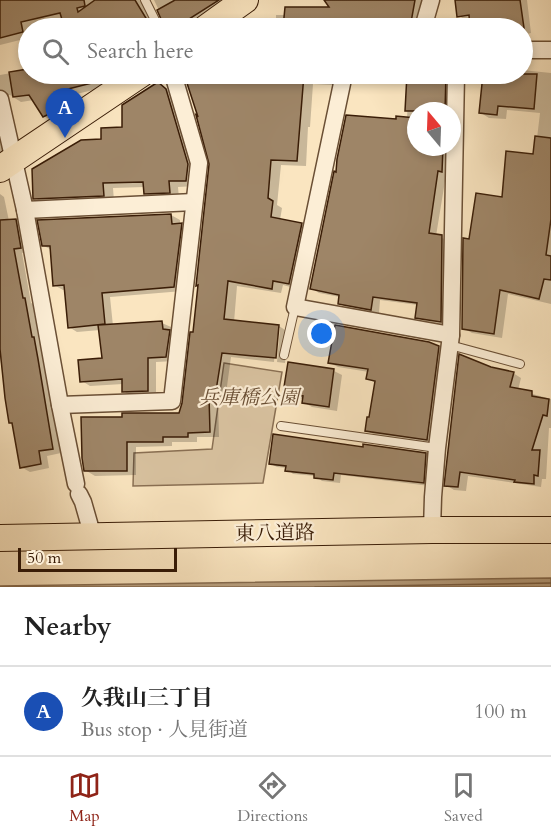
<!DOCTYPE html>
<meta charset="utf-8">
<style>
body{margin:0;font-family:Cardo,"Noto Serif JP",serif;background:#f2f2f2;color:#222}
.compass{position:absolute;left:407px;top:102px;width:54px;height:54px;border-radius:50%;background:#fff;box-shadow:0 3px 9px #0003;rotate:341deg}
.scale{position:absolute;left:18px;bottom:15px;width:159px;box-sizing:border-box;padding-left:6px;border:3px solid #3a1d07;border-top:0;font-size:16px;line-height:21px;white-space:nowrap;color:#3a1d07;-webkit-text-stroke:4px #fceed6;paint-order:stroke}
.you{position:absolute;left:322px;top:334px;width:21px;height:21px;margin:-15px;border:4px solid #fff;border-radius:50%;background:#1a73e8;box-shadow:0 0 0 9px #1a73e833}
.badge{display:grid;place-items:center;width:39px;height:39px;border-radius:50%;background:#8f2418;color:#fff;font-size:20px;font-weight:700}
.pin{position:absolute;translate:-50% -50px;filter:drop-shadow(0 2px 3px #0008)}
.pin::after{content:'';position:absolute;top:32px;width:21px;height:18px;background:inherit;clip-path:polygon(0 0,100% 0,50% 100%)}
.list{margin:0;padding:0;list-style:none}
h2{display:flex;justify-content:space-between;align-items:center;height:78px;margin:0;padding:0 24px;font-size:26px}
h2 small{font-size:20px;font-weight:400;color:#767676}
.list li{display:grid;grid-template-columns:39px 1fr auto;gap:18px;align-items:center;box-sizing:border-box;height:90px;padding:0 24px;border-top:2px solid #e0e0e0}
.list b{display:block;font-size:22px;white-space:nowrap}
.list p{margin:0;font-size:20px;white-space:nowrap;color:#767676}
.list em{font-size:20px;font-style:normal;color:#767676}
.icon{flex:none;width:33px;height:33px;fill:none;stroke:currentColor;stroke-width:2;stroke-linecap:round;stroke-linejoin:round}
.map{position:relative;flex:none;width:551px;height:587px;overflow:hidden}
.search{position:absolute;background:#fff;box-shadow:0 3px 9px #0003;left:18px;right:18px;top:18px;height:66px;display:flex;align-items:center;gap:15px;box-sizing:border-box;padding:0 21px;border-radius:33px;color:#767676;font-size:22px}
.sheet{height:168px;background:#fff}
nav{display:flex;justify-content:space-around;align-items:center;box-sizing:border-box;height:84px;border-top:2px solid #e0e0e0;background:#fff;font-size:16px;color:#767676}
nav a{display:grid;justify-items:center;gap:3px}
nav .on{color:#8f2418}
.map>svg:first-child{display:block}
.green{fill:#d9c3a1;stroke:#8a7054;stroke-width:1.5}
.water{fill:#b9a181;stroke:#866c50;stroke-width:1.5}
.shadow{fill:#0003}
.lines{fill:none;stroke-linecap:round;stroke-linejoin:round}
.shore{stroke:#7a5f44;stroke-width:1.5}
.building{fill:#9e8567;stroke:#3a1d07;stroke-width:1.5}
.service-casing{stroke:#6a4f35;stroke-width:10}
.minor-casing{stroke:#6a4f35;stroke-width:19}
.primary-casing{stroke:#3a1d07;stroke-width:28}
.service{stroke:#fceed6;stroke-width:8}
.minor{stroke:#fceed6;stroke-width:16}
.primary{stroke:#fae5c0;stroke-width:26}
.labels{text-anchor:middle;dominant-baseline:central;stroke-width:4.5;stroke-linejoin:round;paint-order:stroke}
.park-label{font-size:20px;font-style:italic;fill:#6a4f35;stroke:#fceed6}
.street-label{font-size:20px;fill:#3a1d07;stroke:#fceed6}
</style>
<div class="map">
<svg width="551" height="587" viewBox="0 0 551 587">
<rect width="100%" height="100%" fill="#fae5c0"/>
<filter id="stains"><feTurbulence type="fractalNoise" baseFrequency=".00333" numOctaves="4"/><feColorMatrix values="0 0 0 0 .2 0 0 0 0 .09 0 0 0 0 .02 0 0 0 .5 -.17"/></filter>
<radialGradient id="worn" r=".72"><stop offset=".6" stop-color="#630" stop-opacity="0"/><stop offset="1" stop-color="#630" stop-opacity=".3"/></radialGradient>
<path class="green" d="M224,363L282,372L263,483L133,486L134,453L212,449Z"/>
<path class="water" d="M551,578V587H0V586Z"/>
<g class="shadow">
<path d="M0,0H151L148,9L158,28H66L63,19L30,27L28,38L0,45Z"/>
<path d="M154,0H235L193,28H166V25Z"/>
<path d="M326,0H425L420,28H270V20H276V15H286L332,9Z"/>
<path d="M457,0H527L531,33L522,35V28H472L471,20L467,21L459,16Z"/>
<path d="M28,70V74H132L110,86L64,97L72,112L54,122L44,116L34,100L21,102L10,95L3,96L0,100V75Z"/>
<path d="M522,70L551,73V304L508,294L502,338L472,333L463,328L471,240L535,155L540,113L507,110L506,119L489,118L481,113L484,74H522Z"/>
<path d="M185,74H334L333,85L313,84L310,127H308L306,166L281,165L277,205L282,208L280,220L301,224L311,230L298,289L283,285L281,293L237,286L234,322L279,326L288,332L285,363L277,362L280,328H277L274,362L231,357L225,401L218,400L219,437H197V442H172V446L136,447V475L95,476L85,470L83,458L180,415L184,403L194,334L199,286L197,285L211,164L201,119Z"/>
<path d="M409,74H455L452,111H416V147H451L450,175H446L436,236L450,241L448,326L424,321L416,317L418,305L380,300L379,313L347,308L339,303L340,297L319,293L311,288L397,120L407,119Z"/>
<path d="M158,83L177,96L196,186L178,187L179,198L156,199L145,193V187L113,188L114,201L45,204L35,198L103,140L124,128Z"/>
<path d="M0,130L9,156L0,160Z"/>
<path d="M0,194L4,197L9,221L16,220L24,225L29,252L22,253L31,303L33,304L39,342L42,343L46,365L61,453L47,456L49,468L30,472L21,467L14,424L11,423L0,358Z"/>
<path d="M171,215L180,220V225L190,230L183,291L110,297L113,326L162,323L171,327V332L177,336L175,361L156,362V395L132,396L123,391V384L90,386L82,381L103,360L100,330L77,332L69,327L66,289L63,290L54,285L52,250L44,246Z"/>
<path d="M438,347L447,352L436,444L375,435L367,431L371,419L376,383L368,379L369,372L338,367L330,363Z"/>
<path d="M289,364L334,371L342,375L337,411L312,407L303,402L304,399L293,398L285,393Z"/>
<path d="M491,368L513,373L521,378L518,390L551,399V428H549L546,479H542L541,487L468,476L466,491L454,490L446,485Z"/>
<path d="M364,449L426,454L432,458L430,486L341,475L340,483L322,481L316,476L293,474L287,468L277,467L271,464Z"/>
</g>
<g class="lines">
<path class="shore" d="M315,587L551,583"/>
</g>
<g class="building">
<path d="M0,0H84L85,6L77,8L78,12L95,0H135L152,28H97L93,23L71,28H54L63,23L60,13L21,22L23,32L0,38Z"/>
<path d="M175,0H219L175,28H165L157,10Z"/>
<path d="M324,0H415L410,28H283L285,7H329Z"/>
<path d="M455,0H520L524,28H470L469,15L457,17Z"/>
<path d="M28,69V74H103L104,80L56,92L63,107L43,117L29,95L13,97L9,72Z"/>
<path d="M184,74H304L297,161L271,160L268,198L273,201L271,217L302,223L289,284L273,281L272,289L228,281L224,319L279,325L276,358L222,353L215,397L209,396L210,432L188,433V437H163V442H127V471H84L82,458L81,417H122V413H179L182,403L190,332H193L198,285L196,286L209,164L196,115L198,117Z"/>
<path d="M407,74H446L445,111H405Z"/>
<path d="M483,74H537L534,109L498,106L497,115L479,113Z"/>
<path d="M158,82L166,89L188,164L186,181H169L170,193L144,194L143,182L103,183L104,196L33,199L32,169L81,140L101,139V128L122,127V105Z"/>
<path d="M346,115L396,119V116L416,118V147H443L442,172L438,171L429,233L442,235L441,322L415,318L417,303L373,297L371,310L338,304L339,295L310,289L334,171L336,172L337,159Z"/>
<path d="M535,136L551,138V219L546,255L551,256V280L544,279L539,299L500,290L494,334L462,329L463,238L469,239L476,193L502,197L506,151L533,154Z"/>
<path d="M171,214L172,224L182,223L174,287L102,293L105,324L68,328L64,285L53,286L50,246H42L37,220Z"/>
<path d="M16,219L21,248L14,249L23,298H25L32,337H34L38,359L53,449L39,451L41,464L20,468L12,423H9L5,398L0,349V220Z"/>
<path d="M162,321L163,329L170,330L166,357L148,358V391L122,392V379L80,382L78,360L102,358L98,325Z"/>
<path d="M335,325L429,342L439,346L427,440L365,431L367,417H369L375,381L366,379L368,369L328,363Z"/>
<path d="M459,354L491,367L514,372L510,387L532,391V396L549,399L547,416L543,415L532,450H540L538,476L534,475V484L514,482L515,480L460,472L458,487L444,486Z"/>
<path d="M288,362L334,369L329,407L302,403L303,396L283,393Z"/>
<path d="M273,434L363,447V444L426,453L424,483L334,473L333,480L314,478V474L285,471L286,466L269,464Z"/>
</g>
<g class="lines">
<g class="service-casing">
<g id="service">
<path d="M145,0L159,28"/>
<path d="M450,345L520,364"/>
<path d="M284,355L295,307"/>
<path d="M281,426L437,448"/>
</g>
</g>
<g class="minor-casing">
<g id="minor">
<path d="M423,28L431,0"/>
<path d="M522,50H551"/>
<path d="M344,74L295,307L451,335"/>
<path d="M0,99L25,210L60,405L76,484"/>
<path d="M25,210L194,202"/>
<path d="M60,405L172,401L199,163L173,74"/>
<path d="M79,494L83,502L93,537"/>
<path d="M432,530L433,497L437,448L451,335L456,74"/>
</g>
</g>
<g class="primary-casing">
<g id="primary">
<path d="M206,28L245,0"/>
<path d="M0,169L141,74"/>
<path d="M0,538L432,530H551"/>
</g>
</g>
<use href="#service" class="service"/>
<use href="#minor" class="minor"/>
<use href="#primary" class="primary"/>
</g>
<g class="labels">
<g class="park-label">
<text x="249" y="397">兵庫橋公園</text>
</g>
<g class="street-label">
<text transform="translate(275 533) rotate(-1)">東八道路</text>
</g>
</g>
<rect width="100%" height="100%" filter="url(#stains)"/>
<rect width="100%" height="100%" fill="url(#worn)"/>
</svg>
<svg class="compass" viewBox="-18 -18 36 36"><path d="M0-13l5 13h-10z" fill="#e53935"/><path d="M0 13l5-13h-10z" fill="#767676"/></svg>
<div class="scale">50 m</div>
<div class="you"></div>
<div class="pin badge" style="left:65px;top:138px;background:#1a4fb4">A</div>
<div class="search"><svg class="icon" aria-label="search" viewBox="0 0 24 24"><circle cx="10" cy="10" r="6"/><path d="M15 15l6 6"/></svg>Search here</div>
</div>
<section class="sheet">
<h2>Nearby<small></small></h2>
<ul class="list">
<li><span class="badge" style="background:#1a4fb4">A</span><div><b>久我山三丁目</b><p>Bus stop · 人見街道</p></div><em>100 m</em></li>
</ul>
</section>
<nav>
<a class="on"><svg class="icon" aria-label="map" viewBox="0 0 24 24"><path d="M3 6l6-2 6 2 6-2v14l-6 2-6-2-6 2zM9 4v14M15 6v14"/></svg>Map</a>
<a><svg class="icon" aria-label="directions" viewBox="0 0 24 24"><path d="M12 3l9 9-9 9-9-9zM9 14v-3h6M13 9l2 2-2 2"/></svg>Directions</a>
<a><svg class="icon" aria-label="saved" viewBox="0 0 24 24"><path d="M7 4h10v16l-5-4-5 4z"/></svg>Saved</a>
</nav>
